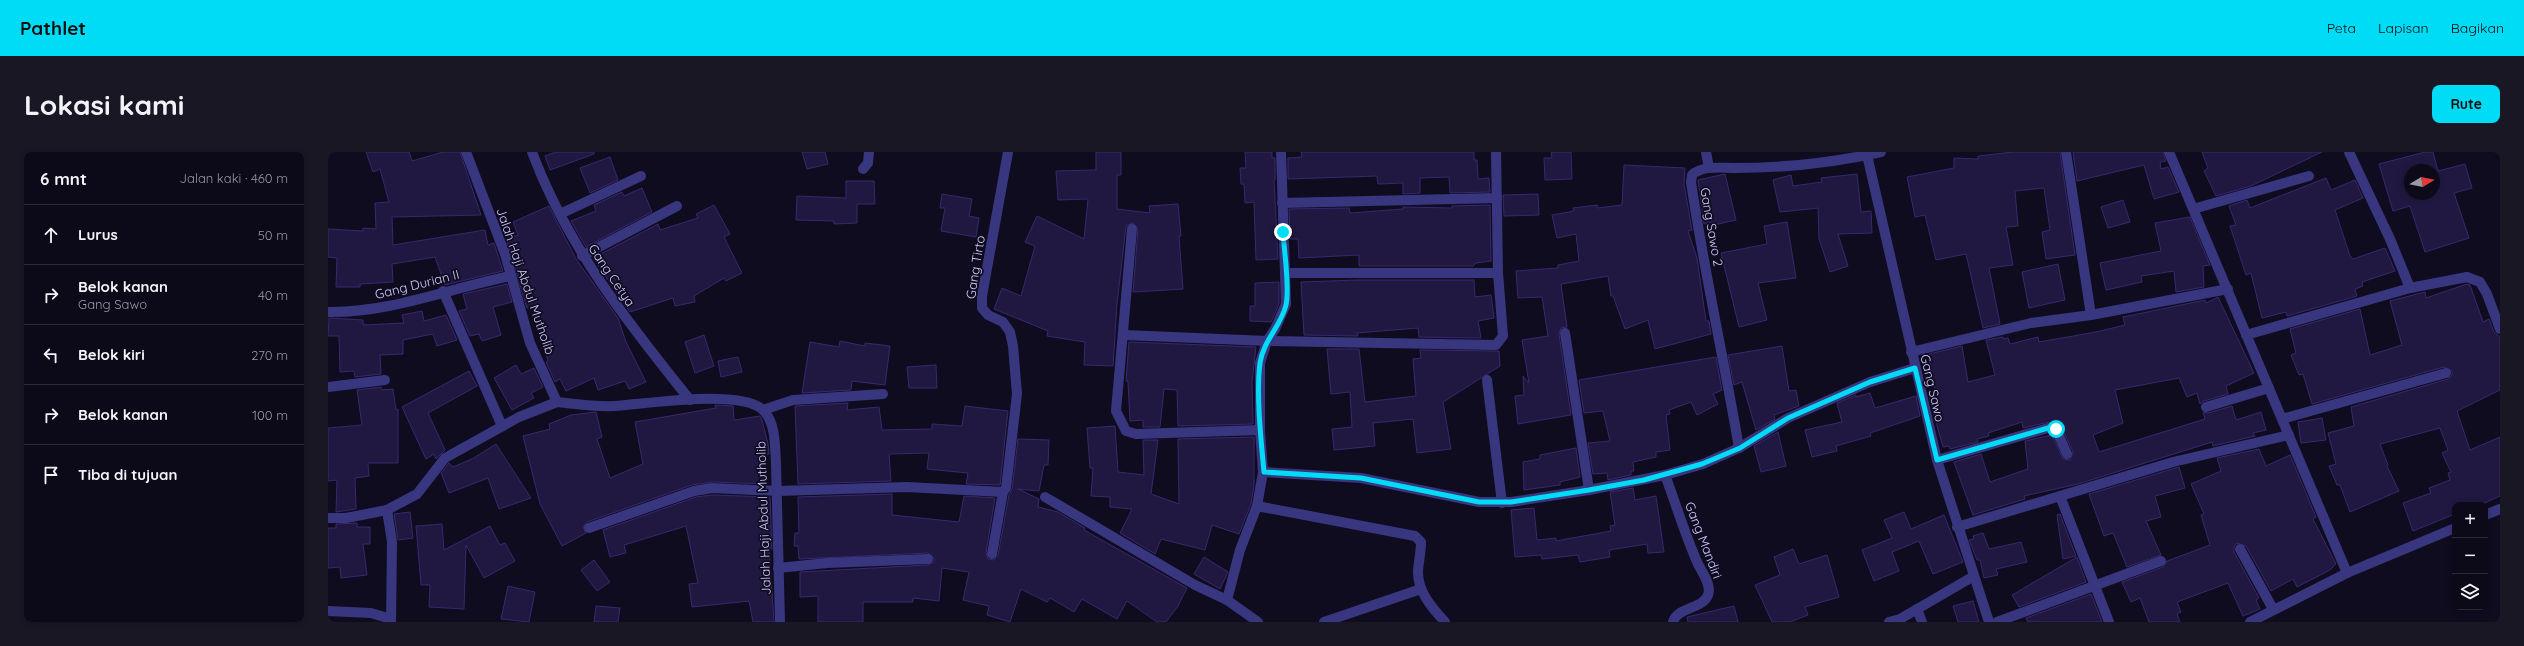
<!DOCTYPE html>
<html lang="id">
<meta charset="utf-8">
<style>
body{margin:0;font-family:Quicksand,sans-serif;background:#1a1725;color:#f1f3f6}
.controls{position:absolute;right:12px;bottom:12px;display:grid;overflow:hidden;border-radius:8px;box-shadow:0 2px 6px #0003}
.controls button{width:36px;height:36px;display:grid;place-items:center;padding:0;border:0;border-bottom:1px solid #2c2a37;background:#0c0918;color:#f1f3f6;font:20px sans-serif}
.compass{position:absolute;left:2076px;top:12px;width:36px;height:36px;border-radius:50%;background:#0c0918;box-shadow:0 2px 6px #0003;rotate:80deg}
.stop{position:absolute;width:12px;height:12px;margin:-9px;border:3px solid #00dcf6;border-radius:50%;background:#fff}
.stop.end{background:#00dcf6;border-color:#fff;box-shadow:0 1px 4px #0008}
.list{margin:0;padding:0;list-style:none}
h2{display:flex;justify-content:space-between;align-items:center;height:52px;margin:0;padding:0 16px;font-size:17px}
h2 small{font-size:13px;font-weight:400;color:#9a9aa2}
.list li{display:grid;grid-template-columns:26px 1fr auto;gap:12px;align-items:center;box-sizing:border-box;height:60px;padding:0 16px;border-top:1px solid #2c2a37}
.list b{display:block;font-size:15px;white-space:nowrap}
.list p{margin:0;font-size:13px;white-space:nowrap;color:#9a9aa2}
.list em{font-size:13px;font-style:normal;color:#9a9aa2}
.icon{flex:none;width:22px;height:22px;fill:none;stroke:currentColor;stroke-width:2;stroke-linecap:round;stroke-linejoin:round}
.map{position:relative;flex:none;width:2172px;height:470px;overflow:hidden;border-radius:8px}
header{display:flex;align-items:center;gap:24px;box-sizing:border-box;height:56px;padding:0 20px;background:#00dcf6;color:#111}
header strong{font-size:19px}
nav{display:flex;gap:22px;margin-inline-start:auto;font-size:14px}
.intro{display:flex;align-items:center;justify-content:space-between;box-sizing:border-box;height:96px;padding:0 24px}
h1{margin:0;font-size:28px}
.button{padding:10px 18px;border-radius:8px;background:#00dcf6;color:#111;font-size:14px;font-weight:700}
main{display:flex;gap:24px;padding:0 24px}
aside{flex:1;background:#0c0918;border-radius:8px;box-shadow:0 2px 6px #0003}
.map>svg:first-child{display:block}
.building{fill:#201841;stroke:#37296e;fill-rule:evenodd}
.lines{fill:none;stroke-linecap:round;stroke-linejoin:round}
.minor{stroke:#393680;stroke-width:10}
.route{stroke:#00dcf6;stroke-width:5}
.labels{text-anchor:middle;dominant-baseline:central;stroke-width:3.5;stroke-linejoin:round;paint-order:stroke}
.street-label{font-size:13px;fill:#d1cbff;stroke:#100c20}
</style>
<header>
<strong>Pathlet</strong>
<nav><a>Peta</a><a>Lapisan</a><a>Bagikan</a></nav>
</header>
<div class="intro"><h1>Lokasi kami</h1><a class="button">Rute</a></div>
<main>
<aside>
<h2>6 mnt<small>Jalan kaki · 460 m</small></h2>
<ul class="list">
<li><svg class="icon" aria-label="ahead" viewBox="0 0 24 24"><path d="M12 20V5M6 11l6-6 6 6"/></svg><div><b>Lurus</b></div><em>50 m</em></li>
<li><svg class="icon" aria-label="right" viewBox="0 0 24 24"><path d="M7 20v-9h11M14 6l5 5-5 5"/></svg><div><b>Belok kanan</b><p>Gang Sawo</p></div><em>40 m</em></li>
<li><svg class="icon" aria-label="left" viewBox="0 0 24 24"><path d="M17 20v-9H6M10 6l-5 5 5 5"/></svg><div><b>Belok kiri</b></div><em>270 m</em></li>
<li><svg class="icon" aria-label="right" viewBox="0 0 24 24"><path d="M7 20v-9h11M14 6l5 5-5 5"/></svg><div><b>Belok kanan</b></div><em>100 m</em></li>
<li><svg class="icon" aria-label="arrive" viewBox="0 0 24 24"><path d="M6 21V4h12l-3 4 3 4H6"/></svg><div><b>Tiba di tujuan</b></div></li>
</ul>
</aside>
<div class="map">
<svg width="2172" height="470" viewBox="0 0 2172 470">
<rect width="100%" height="100%" fill="#100c20"/>
<g class="building">
<path d="M38,0H81L84,9L115,0H132L153,63L64,65L65,93L157,78L160,93L166,91L175,119L117,133L107,105L64,112L65,130L32,132V135H8L9,106L0,105V77L35,79V76L48,77L47,51L61,50L52,17L45,20Z"/>
<path d="M228,0H266V2L222,18L217,4Z"/>
<path d="M474,0H497L500,12L479,17Z"/>
<path d="M768,0H793V23H789V57L822,61L821,54L850,52L853,84H851L855,137L805,140L810,77L805,71L798,74L789,152L785,214L756,213L757,190L719,184L720,179L666,157L674,136L693,144L707,94L697,90L709,64L756,87L760,47L730,48L728,19L768,18Z"/>
<path d="M917,0H944V6H947V28H946L950,107L928,108L926,50L917,51L916,32H913L912,16H918Z"/>
<path d="M973,0H1146V8H1149L1150,27L1161,26L1162,40L1122,41L1121,25L1092,26V41L1075,42V31L1050,32L1049,24L960,27V6L974,5Z"/>
<path d="M1223,0H1243L1244,27L1217,28L1216,6H1224Z"/>
<path d="M1685,0H1732L1747,103L1718,107L1714,80L1722,78L1716,36L1687,39L1690,74L1678,75L1685,113L1661,116L1672,172L1655,176L1638,102L1608,108L1597,63L1587,65L1579,25L1626,16V6L1650,7V4Z"/>
<path d="M1745,0H1835L1838,9L1832,10L1833,17L1840,15L1851,40L1826,47L1816,13L1749,29Z"/>
<path d="M1874,0H1994L1923,34L1888,44L1876,19L1880,16Z"/>
<path d="M2097,0H2105L2110,19L2137,12L2144,36L2126,41L2141,86L2097,100L2082,54L2065,59L2051,12ZM2082,18H2106V42H2082Z"/>
<path d="M282,5L290,28L262,41L252,16Z"/>
<path d="M1296,13L1357,16L1356,32L1364,78L1360,79L1369,106L1378,169H1381L1383,182L1327,197L1320,168L1297,177L1285,144H1283L1280,124L1233,132L1239,175L1233,176L1231,182L1243,263L1190,272L1187,244L1196,243L1195,224L1201,231L1194,188L1220,184L1214,145L1190,146L1188,119L1230,116V113L1251,109L1248,82L1229,86L1224,63L1246,59L1245,56L1269,53L1270,56L1294,53Z"/>
<path d="M1397,22L1408,68L1386,73L1385,70L1376,72L1370,28Z"/>
<path d="M1529,22L1533,60L1543,59L1544,81L1510,82L1520,114L1502,120L1491,87L1490,56L1452,60L1445,28L1463,23L1465,34L1494,30L1493,26Z"/>
<path d="M1998,26L2003,38L2027,28L2035,46L2007,58L2022,104L2025,107L2057,96L2067,119L2034,130L2035,134L2027,137L2029,144L1959,164L1958,160L1934,166L1923,121L1918,123L1902,74L1908,73L1901,54L1919,48L1922,56Z"/>
<path d="M518,29H546L547,52H529V71L506,72V69L468,68L469,44L518,46Z"/>
<path d="M314,36L324,60L258,95L243,69L268,59L266,53L294,40L296,44Z"/>
<path d="M614,42L644,47L641,64L651,66L648,85L613,79L617,56H612Z"/>
<path d="M1210,42L1211,63L1176,64L1175,43Z"/>
<path d="M1795,48L1802,70L1780,76L1773,55Z"/>
<path d="M386,53L402,82L396,85L414,121L398,129L396,126L366,144L367,150L347,154L345,146L302,160L265,106L330,72L332,78L370,66L368,62Z"/>
<path d="M1162,53L1163,109L1148,111L1145,114H1031V103L971,106L970,87H962L961,57L1021,56L1022,61L1075,57V55L1124,56V54Z"/>
<path d="M221,54L248,107L290,166L298,190L318,230L301,237L297,229L270,238L266,226L238,239L232,227L227,230L218,210L220,209L206,154L199,156L178,87L190,83L185,70Z"/>
<path d="M1862,65L1882,113L1875,114L1876,135L1848,140L1846,119L1813,124L1814,130L1778,138L1772,111L1833,99L1827,71Z"/>
<path d="M1459,70L1468,126L1430,131L1439,168L1411,175L1393,101L1439,92L1436,74Z"/>
<path d="M1730,112L1737,148L1701,156L1694,120Z"/>
<path d="M1031,128H1146L1147,145L1163,143L1166,166L1150,169L1153,186L1091,185L1090,176L1029,181L1030,184L976,183L973,130Z"/>
<path d="M951,130V152L943,170L922,169V154H927V131Z"/>
<path d="M179,132L184,150L165,155L173,183L154,189L151,182L142,184L131,159L139,157L135,142Z"/>
<path d="M2139,132L2142,133L2155,170L2161,167L2166,180L2172,185V238L2129,259L2142,298L2172,285V344L2152,353H2127V362L2085,379L2075,351L2103,341L2101,336L2122,328L2120,321L2123,320L2114,301L2120,298L2112,276L2052,292L2060,313L2059,314L2071,339L2022,360L2012,333H2009L2001,314L2008,312L2000,281L2026,274L2023,255L2120,227L2124,223V219L2116,215L1984,252L1975,222L1971,223L1963,203L1968,201L1962,177L2032,157L2042,203L2074,193L2062,149L2097,140L2098,146Z"/>
<path d="M1890,145L1926,221L1898,234L1900,242L1876,249L1872,252L1869,241L1859,245L1851,226L1787,238L1795,271L1765,283L1771,300L1877,267L1875,260L1880,261L1904,254L1908,268L1933,260L1938,278L1925,281L1927,284L1885,294L1884,290L1750,332L1696,344L1697,347L1645,363L1626,310L1653,302L1662,330L1700,317L1697,289L1724,283L1735,307L1742,308L1745,300L1732,272L1721,270L1695,276L1694,270L1660,281L1661,284L1649,287L1650,290L1622,297L1621,294L1615,295L1600,241L1607,239L1601,202L1634,194L1640,230L1667,223L1658,188L1675,185V187L1680,186L1682,192L1710,185L1711,190L1768,180L1797,173L1795,165L1877,148L1878,151Z"/>
<path d="M94,159L96,169L118,163L129,188L109,194L105,182L75,188V202L52,203L53,222L27,225L26,219L12,220L11,184H0L1,166L35,168V173L76,171L74,163Z"/>
<path d="M376,183L386,214L367,221L357,190Z"/>
<path d="M512,189L537,194V191L562,194L557,233L524,229L523,238L474,241L482,190L511,195Z"/>
<path d="M801,190L928,195L924,231L925,272L850,274L849,238L836,237L832,275H815V268L802,269L800,229H798Z"/>
<path d="M1454,194L1461,239L1468,238L1471,254L1446,263L1447,267L1428,278L1414,230L1406,233L1400,203Z"/>
<path d="M999,197H1031L1037,250L1088,244L1085,207L1093,206L1092,198L1171,199L1172,214L1115,250L1123,297L1089,301L1085,267L1045,271L1047,294L1006,298L1004,277L1024,275L1022,240L1003,242Z"/>
<path d="M410,205L414,220L393,225L390,209Z"/>
<path d="M1388,205L1394,238L1385,242L1390,252L1369,263L1363,250L1341,258L1342,262L1338,263L1342,298L1328,300V305L1305,310L1306,319H1303V323L1280,328L1279,321L1265,322L1260,291L1282,289L1275,259L1256,261L1251,228Z"/>
<path d="M188,213L193,222L206,216L215,235L203,241L206,246L184,258L166,226Z"/>
<path d="M608,213L609,236H581L579,215Z"/>
<path d="M141,219L149,234L100,261L117,298L108,307L106,302L98,307L74,255Z"/>
<path d="M53,235L54,238L65,237L68,258L70,257V311H40L41,324L27,326L28,357L8,360L9,328L0,329V276L34,273L29,238Z"/>
<path d="M1542,241L1547,256L1588,244L1592,264L1542,281L1543,284L1508,294L1509,299L1484,305L1477,278L1514,270L1509,251L1528,243V245Z"/>
<path d="M520,251L519,258L551,255L554,278L604,277V272L634,274L637,254L680,259L672,333L638,332L640,321L599,317L601,301L561,302L563,329L470,332L467,254Z"/>
<path d="M387,253L405,254L406,268L432,264L434,268L440,292L441,302L437,303L439,332L384,330L364,333L259,370L255,375L258,381L234,394L212,352L195,284L222,277L221,272L243,263L268,260L274,285L269,287L282,326L315,312L307,270L388,256Z"/>
<path d="M1994,266L1998,288L1973,291L1970,270Z"/>
<path d="M787,274L790,320L816,323L815,288H830L823,342L851,352L850,287L926,285V333L923,352L911,382L884,373L877,398L833,387L827,402L792,381L804,357L782,355V345L763,344L765,316H762L759,276Z"/>
<path d="M1450,280L1458,314L1433,320L1426,294Z"/>
<path d="M690,287L721,288L720,313H716L711,339L690,337L711,347L710,355L730,360L757,376L756,378L859,436L850,454L838,470H829L799,449L789,467L754,447L746,460L722,446L719,450L693,437L682,470L659,463L661,454L635,448L641,420L614,416L611,449L585,446V450H535V470H490V444L472,445V420L600,413L606,410V406L600,401L471,407L470,394H466L467,381H471L470,345L564,342V363L631,370L636,344L667,346L658,401L660,407L666,408L670,403L681,343L684,337Z"/>
<path d="M168,292L203,346L171,357L160,326L121,341L113,321L121,311L125,315L144,307Z"/>
<path d="M1248,296L1252,325L1232,330V333L1196,338L1195,310L1212,307V303Z"/>
<path d="M1931,297L1938,314L1962,303L1988,365L1985,367L2008,412L2002,418L1969,435L1965,427L1943,439L1918,394L1909,391L1906,394V400L1931,446L1928,448L1932,457L1915,464L1900,431L1849,450L1853,460L1849,462L1852,470H1821L1812,446L1803,450L1794,430L1835,415L1839,409L1882,393L1873,363L1876,362L1863,332L1893,319L1889,306Z"/>
<path d="M1851,315L1857,336L1827,344L1833,365L1818,369L1833,403L1799,415L1785,381L1776,384L1761,342Z"/>
<path d="M1305,336L1307,348L1328,344L1336,400L1320,401L1319,392L1281,398L1282,405L1252,410L1250,403L1214,407L1213,403L1187,405L1183,358L1206,356L1209,388L1228,386V389L1283,379L1282,374L1287,373L1282,340Z"/>
<path d="M384,343L442,345L444,397H441L446,470H425L421,449L364,455L361,432L370,431L358,374L296,393L298,401L282,405L275,378L368,345Z"/>
<path d="M82,360L85,386L70,388L66,362Z"/>
<path d="M1576,360L1583,377L1616,363L1635,410L1605,422L1591,389L1564,400L1571,419L1546,429L1534,398L1564,386L1556,368Z"/>
<path d="M1732,362L1748,404L1735,407L1729,363Z"/>
<path d="M29,371V375H42V392H35L39,423L13,426L12,415L0,416V376H8V372Z"/>
<path d="M114,372L116,398L162,374L172,393L177,391L187,409L156,426L138,393L136,457L101,455L102,433H93L88,374Z"/>
<path d="M1655,381L1661,397L1693,390L1699,410L1668,417L1670,423L1656,426L1652,408H1649L1641,388L1646,387L1645,384Z"/>
<path d="M1465,397L1471,412L1499,403L1511,445L1477,455L1480,463L1462,470H1444L1427,433L1452,423L1446,405Z"/>
<path d="M876,405L900,420L892,437L866,422Z"/>
<path d="M1749,405L1758,430L1691,455L1684,443Z"/>
<path d="M266,408L282,430L269,439L253,418Z"/>
<path d="M180,434L207,440L201,470L173,467Z"/>
<path d="M1763,442L1774,470H1700L1698,466Z"/>
<path d="M1645,449L1651,470H1630L1625,454Z"/>
<path d="M268,454L292,456L290,470H266Z"/>
<path d="M1406,454L1410,470H1360L1359,465Z"/>
</g>
<g class="lines">
<g class="minor">
<path d="M138,0L177,102L202,191L229,250C248,252 268,255 287,254C318,252 416,236 436,259C448,272 447,296 448,312L452,470"/>
<path d="M204,0C239,94 300,171 362,248"/>
<path d="M1378,0L1381,16"/>
<path d="M1738,0L1763,163"/>
<path d="M1841,0L2019,421"/>
<path d="M2021,0L2062,87L2082,136"/>
<path d="M1539,3L1609,308L1661,470"/>
<path d="M535,17L540,11L541,0"/>
<path d="M954,51L1169,46"/>
<path d="M1865,57L1981,24"/>
<path d="M232,62L313,24"/>
<path d="M804,77L788,259L798,279L808,282L932,278"/>
<path d="M254,104L349,54"/>
<path d="M957,121H1170"/>
<path d="M115,139L174,274"/>
<path d="M0,160C63,161 122,136 183,124"/>
<path d="M1237,181L1261,338"/>
<path d="M796,183L939,189L1168,193L1175,184L1170,121L1168,0"/>
<path d="M1918,183L2082,136L2139,125L2152,130L2159,142L2172,177"/>
<path d="M1583,200L1703,171L1763,163L1900,137"/>
<path d="M1159,228L1174,351"/>
<path d="M0,235L57,228"/>
<path d="M1878,255L1941,236"/>
<path d="M435,258L465,248L555,242"/>
<path d="M1954,267L2118,221"/>
<path d="M1411,296C1396,207 1376,119 1363,30L1364,23C1374,13 1394,16 1406,16C1456,16 1504,11 1553,0"/>
<path d="M1609,308L1720,276L1728,277L1739,302"/>
<path d="M935,320L1033,326L1151,350H1183L1261,338L1337,323L1375,312L1411,296L1460,266L1542,230L1587,216"/>
<path d="M1337,323C1348,352 1357,383 1370,412C1374,420 1384,433 1380,443C1375,457 1349,455 1345,470"/>
<path d="M1732,344L1781,470"/>
<path d="M717,345L867,433L899,448"/>
<path d="M929,354L1087,384L1093,390C1093,400 1091,408 1090,418C1089,439 1104,456 1117,470"/>
<path d="M59,358L64,390L63,470"/>
<path d="M2157,363L2172,357"/>
<path d="M0,366H18L59,358L89,342L117,306L191,265L229,250"/>
<path d="M1629,375L1845,310L1961,283"/>
<path d="M261,376L366,339L384,336L449,339L579,335L675,340"/>
<path d="M1912,397L1945,457"/>
<path d="M664,402L675,340L678,336L689,242L685,194L682,180L675,170L660,163L654,156V144L680,0"/>
<path d="M450,416L499,411L600,407"/>
<path d="M1589,457L1594,470"/>
<path d="M0,459L43,461L63,467"/>
<path d="M930,470L899,448L912,398L929,354L935,320L932,278V211L939,189L947,177L958,152L953,0"/>
<path d="M996,470L1093,437"/>
<path d="M1561,470L1572,467L1646,424"/>
<path d="M1669,470L1833,409"/>
<path d="M1922,470L2019,421L2127,376"/>
</g>
</g>
<g class="lines">
<path class="route" d="M955,80C956,99 962,135 958,153C953,174 935,189 932,211C928,242 933,288 936,320L1033,326L1151,350H1183L1261,338L1316,328L1374,312L1412,296L1460,266L1542,230L1587,216L1609,308L1720,276L1728,277"/>
</g>
<g class="labels">
<g class="street-label">
<text transform="translate(1384 75) rotate(80)">Gang Sawo 2</text>
<text transform="translate(647 115) rotate(-81)">Gang Tirto</text>
<text transform="translate(284 123) rotate(56)">Gang Cetya</text>
<text transform="translate(198 129) rotate(71)">Jalah Haji Abdul Mutholib</text>
<text transform="translate(89 132) rotate(-14)">Gang Durian II</text>
<text transform="translate(1605 236) rotate(77)">Gang Sawo</text>
<text transform="translate(435 366) rotate(-92)">Jalah Haji Abdul Mutholib</text>
<text transform="translate(1376 388) rotate(69)">Gang Mandiri</text>
</g>
</g>
</svg>
<div class="controls">
<button>+</button>
<button>−</button>
<button><svg class="icon" aria-label="layers" viewBox="0 0 24 24"><path d="M12 4l9 5-9 5-9-5zM3 14l9 5 9-5"/></svg></button>
</div>
<svg class="compass" viewBox="-18 -18 36 36"><path d="M0-13l5 13h-10z" fill="#e53935"/><path d="M0 13l5-13h-10z" fill="#9a9aa2"/></svg>
<div class="stop" style="left:1728px;top:277px"></div>
<div class="stop end" style="left:955px;top:80px"></div>
</div>
</main>
